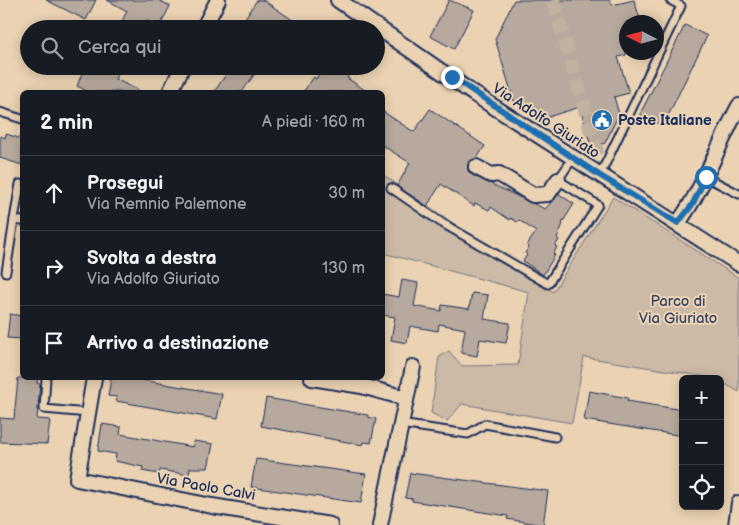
<!DOCTYPE html>
<html lang="it">
<meta charset="utf-8">
<style>
body{margin:0;font-family:"Balsamiq Sans",sans-serif;background:#242831;color:#f1f3f6}
.controls{position:absolute;right:15px;bottom:15px;display:grid;overflow:hidden;border-radius:8px;box-shadow:0 2px 12px #0003}
.controls button{width:45px;height:45px;display:grid;place-items:center;padding:0;border:0;border-bottom:1px solid #363941;background:#171b24;color:#f1f3f6;font:25px sans-serif}
.compass{position:absolute;left:619px;top:15px;width:45px;height:45px;border-radius:50%;background:#171b24;box-shadow:0 2px 12px #0003;rotate:276deg}
.stop{position:absolute;width:15px;height:15px;margin:-11px;border:4px solid #1f6fb2;border-radius:50%;background:#fff}
.stop.end{background:#1f6fb2;border-color:#fff;box-shadow:0 1px 5px #0008}
.list{margin:0;padding:0;list-style:none}
h2{display:flex;justify-content:space-between;align-items:center;height:65px;margin:0;padding:0 20px;font-size:21px}
h2 small{font-size:16px;font-weight:400;color:#9ea1a6}
.list li{display:grid;grid-template-columns:32px 1fr auto;gap:15px;align-items:center;box-sizing:border-box;height:75px;padding:0 20px;border-top:1px solid #363941}
.list b{display:block;font-size:19px;white-space:nowrap}
.list p{margin:0;font-size:16px;white-space:nowrap;color:#9ea1a6}
.list em{font-size:16px;font-style:normal;color:#9ea1a6}
.icon{flex:none;width:28px;height:28px;fill:none;stroke:currentColor;stroke-width:2;stroke-linecap:round;stroke-linejoin:round}
.map{position:relative;flex:none;width:739px;height:525px;overflow:hidden}
.search{position:absolute;background:#171b24;box-shadow:0 2px 12px #0003;left:20px;top:20px;width:365px;height:55px;display:flex;align-items:center;gap:12px;box-sizing:border-box;padding:0 18px;border-radius:28px;color:#9ea1a6;font-size:19px}
.panel{position:absolute;background:#171b24;box-shadow:0 2px 12px #0003;left:20px;top:90px;width:365px;height:290px;border-radius:8px}
.map>svg:first-child{display:block}
.green{fill:#ccbaa6;stroke:#747482}
.building{fill:#b7a99d;stroke:#1b2f5e}
.lines{fill:none;stroke-linecap:round;stroke-linejoin:round}
.street-tunnel{stroke:#c1b1a1;stroke-width:14;stroke-dasharray:14 7;stroke-linecap:butt}
.lane-casing{stroke:#1b2f5e;stroke-width:11}
.street-casing{stroke:#1b2f5e;stroke-width:18}
.lane{stroke:#ead2b2;stroke-width:7}
.street{stroke:#ead2b2;stroke-width:14}
.route{stroke:#1f6fb2;stroke-width:6}
.labels{text-anchor:middle;dominant-baseline:central;stroke-width:4;stroke-linejoin:round;paint-order:stroke}
.poi-label{font-size:15px;font-weight:bold;fill:#1b2f5e;stroke:#ead2b2;text-anchor:start}
.street-label{font-size:15px;fill:#1b2f5e;stroke:#ead2b2}
.park-label{font-size:15px;fill:#364469;stroke:#ead2b2}
</style>
<div class="map">
<svg width="739" height="525" viewBox="0 0 739 525">
<rect width="100%" height="100%" fill="#ead2b2"/>
<filter id="ink" filterUnits="userSpaceOnUse"><feTurbulence type="fractalNoise" baseFrequency=".02" numOctaves="2"/><feDisplacementMap in="SourceGraphic" scale="10" xChannelSelector="R" yChannelSelector="G"/><feConvolveMatrix kernelMatrix="1 2 1 2 8 2 1 2 1" color-interpolation-filters="sRGB"/></filter>
<g filter="url(#ink)">
<path class="green" d="M382,174L553,292L613,197L739,278V392L720,381V379L584,357L572,423L462,404L447,421L431,413L439,357L449,351L462,366L518,365L529,292L383,253Z"/>
<g class="building">
<path d="M46,0H96L86,20Z"/>
<path d="M107,0H158L170,6L161,24L159,23L157,26L146,20L141,29H118L127,11Z"/>
<path d="M257,0H263L306,29H261L245,18Z"/>
<path d="M449,0L474,10L454,49L430,36Z"/>
<path d="M514,0H610L612,5L634,0L641,22H626V55L618,57L629,93L614,97L619,114L605,143L591,147L580,107L541,119L514,101L495,39Z"/>
<path d="M685,25L707,36L663,126L640,114Z"/>
<path d="M85,66H102L118,74L115,79L142,92H89L77,86Z"/>
<path d="M232,66H260L242,92H214Z"/>
<path d="M327,66H355L347,78L368,92H303L314,77L316,79L320,72L322,74Z"/>
<path d="M430,109L485,146L477,158L468,163V171L472,175L545,209L559,194L574,204L562,223L563,224L557,238L559,240L555,246L557,247L553,254L555,255L543,275L523,261L527,255L525,253L529,247L527,245L536,232L519,220L517,222L511,218L510,220L491,207L489,210L475,203L474,206L441,184L427,206L397,186L410,163L382,145V111L414,132Z"/>
<path d="M6,134L22,139V165L0,158V136L5,138Z"/>
<path d="M402,280L418,283L414,306L441,311L442,305L469,309L472,293L488,295L484,319L510,323L506,343L480,339L477,356L461,353L465,329L439,324L438,331L410,326L407,343L391,340L395,317L382,315V294L399,297Z"/>
<path d="M10,314L22,316V339L7,338Z"/>
<path d="M18,378H38L37,383L40,384L37,419L50,420L47,444L0,442V418L14,419Z"/>
<path d="M111,378H131L222,394L217,419L116,401L117,397L108,396Z"/>
<path d="M589,391L628,398L627,401L683,410V436L584,420Z"/>
<path d="M266,398L368,415V417L376,419L371,443L364,442L363,445L261,426Z"/>
<path d="M102,424L121,427L120,434L193,447L194,441L213,444L208,468H190L189,475L160,470L159,474L142,471L143,467L115,461L116,454L98,451Z"/>
<path d="M256,459L366,474L361,503L251,487Z"/>
<path d="M410,473L548,491L543,525L507,519L508,516L412,501L413,499L405,498Z"/>
</g>
<g class="lines">
<path class="street-tunnel" d="M553,0L605,179"/>
<g class="lane-casing">
<g id="lane">
<path d="M0,112L22,119"/>
<path d="M600,175L681,6L670,0"/>
<path d="M706,177L739,194"/>
<path d="M20,184L14,220L22,221"/>
<path d="M391,188L442,223L548,284L598,205L558,180L573,158"/>
<path d="M6,272L14,220"/>
<path d="M46,378L44,409L88,413"/>
<path d="M400,424L468,434L485,424L555,437"/>
</g>
</g>
<g class="street-casing">
<g id="street">
<path d="M338,0L474,94L739,264"/>
<path d="M203,29L218,0"/>
<path d="M170,92L183,66"/>
<path d="M476,167L491,175L499,174L533,195L548,194L558,180"/>
<path d="M678,223C704,188 718,145 739,106"/>
<path d="M94,378L77,479L212,506L330,525"/>
<path d="M312,378L362,386L405,398"/>
<path d="M380,525L413,367"/>
<path d="M736,525L739,503"/>
</g>
</g>
<use href="#lane" class="lane"/>
<use href="#street" class="street"/>
</g>
</g>
<g class="lines" filter="url(#ink)">
<path class="route" d="M452,77L599,175L678,223L692,205L706,177"/>
</g>
<defs>
<g id="civic-disc" transform="scale(1.125)"><circle r="9.5" fill="#1f6fb2" stroke="#ead2b2"/><path d="M-.6-6.5H3V-4.5H.6V-3L4-1V1h2V6H-6V1h2V-1L-.6-3ZM-1.2 2.5V6h2.4V2.5Z" fill="#fff"/></g>
</defs>
<g fill-rule="evenodd">
<use href="#civic-disc" x="602" y="120"/>
</g>
<g class="labels">
<g class="poi-label">
<text x="618" y="120">Poste Italiane</text>
</g>
<g class="street-label">
<text transform="translate(546 121) rotate(33)">Via Adolfo Giuriato</text>
<text transform="translate(206 487) rotate(10)">Via Paolo Calvi</text>
</g>
<g class="park-label">
<text x="678" y="301">Parco di<tspan x="678" dy="17">Via Giuriato</tspan></text>
</g>
</g>
</svg>
<div class="controls">
<button>+</button>
<button>−</button>
<button><svg class="icon" aria-label="locate" viewBox="0 0 24 24"><circle cx="12" cy="12" r="6"/><path d="M12 2v4M12 18v4M2 12h4M18 12h4"/></svg></button>
</div>
<svg class="compass" viewBox="-18 -18 36 36"><path d="M0-13l5 13h-10z" fill="#e53935"/><path d="M0 13l5-13h-10z" fill="#9ea1a6"/></svg>
<div class="stop" style="left:706px;top:177px"></div>
<div class="stop end" style="left:452px;top:77px"></div>
<div class="search"><svg class="icon" aria-label="search" viewBox="0 0 24 24"><circle cx="10" cy="10" r="6"/><path d="M15 15l6 6"/></svg>Cerca qui</div>
<section class="panel">
<h2>2 min<small>A piedi · 160 m</small></h2>
<ul class="list">
<li><svg class="icon" aria-label="ahead" viewBox="0 0 24 24"><path d="M12 20V5M6 11l6-6 6 6"/></svg><div><b>Prosegui</b><p>Via Remnio Palemone</p></div><em>30 m</em></li>
<li><svg class="icon" aria-label="right" viewBox="0 0 24 24"><path d="M7 20v-9h11M14 6l5 5-5 5"/></svg><div><b>Svolta a destra</b><p>Via Adolfo Giuriato</p></div><em>130 m</em></li>
<li><svg class="icon" aria-label="arrive" viewBox="0 0 24 24"><path d="M6 21V4h12l-3 4 3 4H6"/></svg><div><b>Arrivo a destinazione</b></div></li>
</ul>
</section>
</div>
